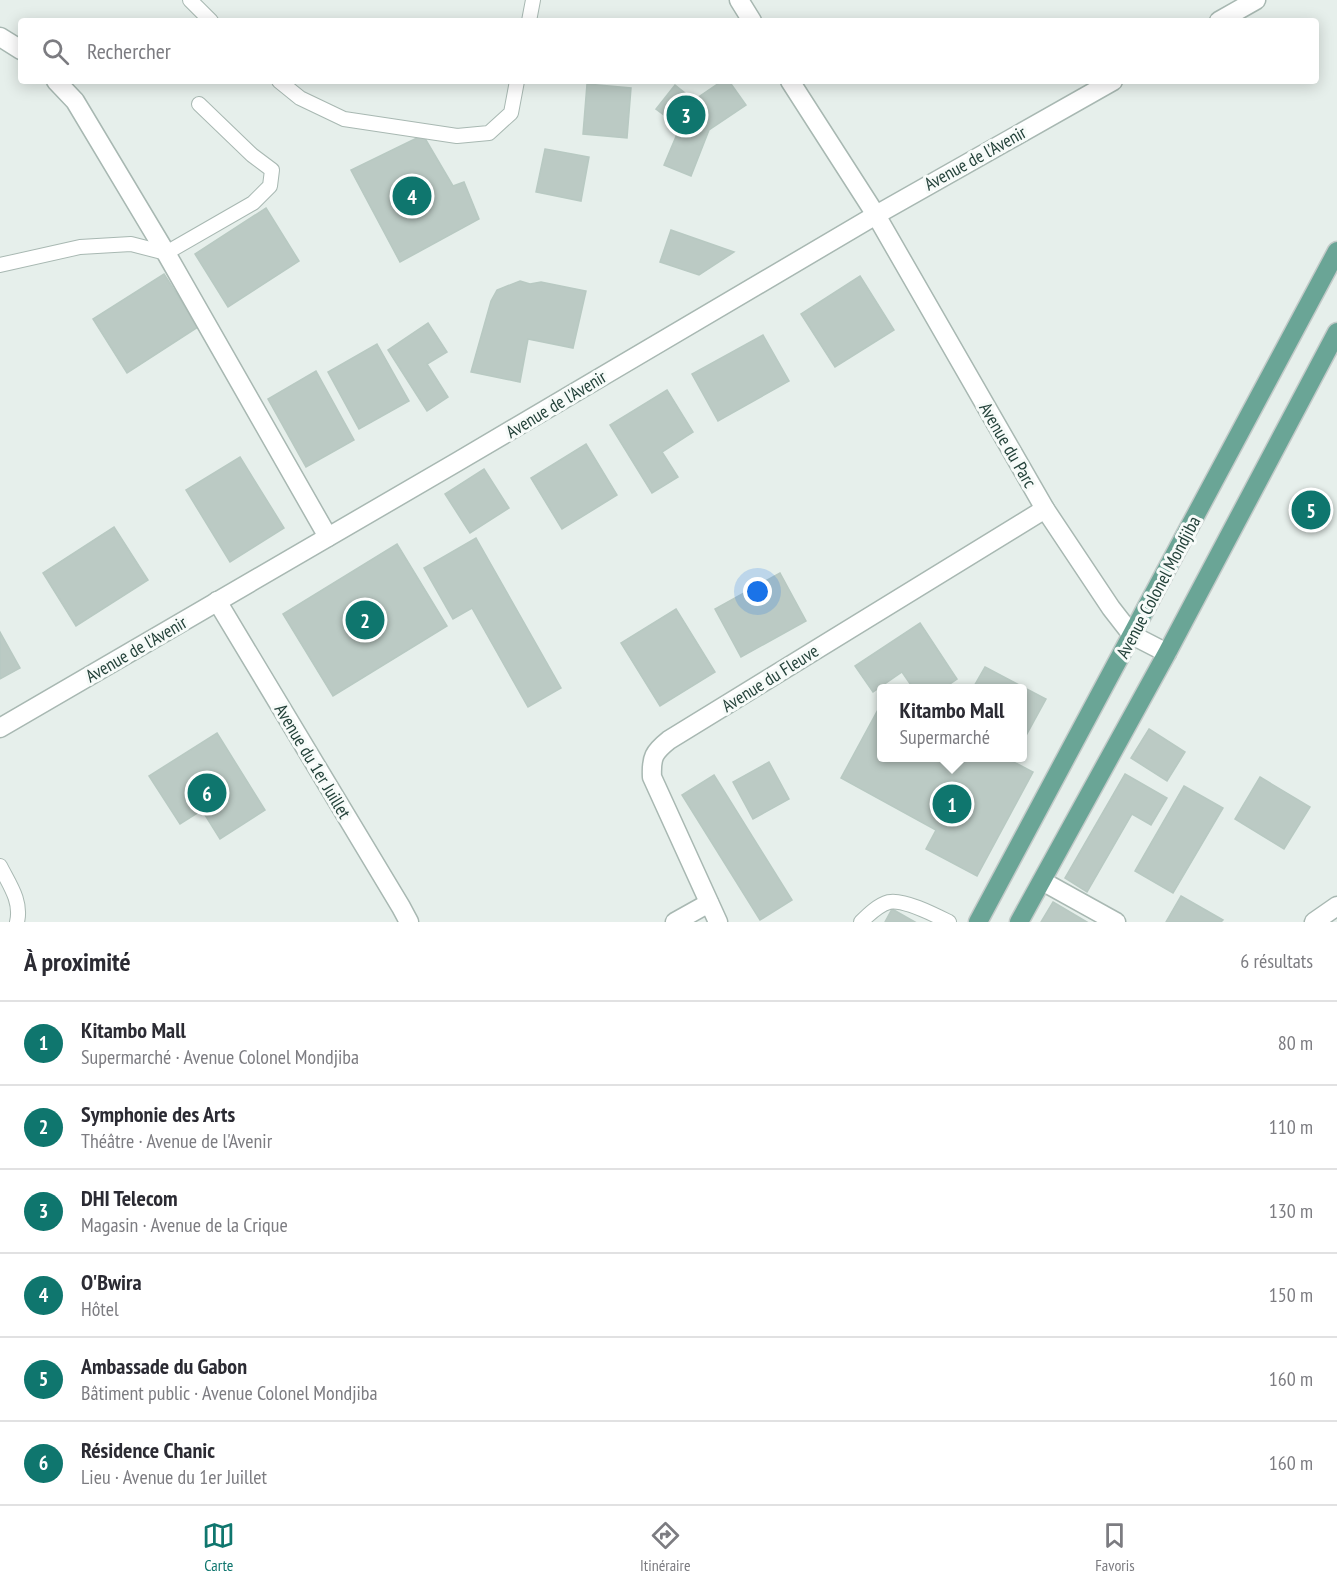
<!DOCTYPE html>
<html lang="fr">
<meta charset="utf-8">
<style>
body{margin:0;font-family:"PT Sans Narrow",sans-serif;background:#f2f2f3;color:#2b2b33}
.you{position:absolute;left:758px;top:592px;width:21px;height:21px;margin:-15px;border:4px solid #fff;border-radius:50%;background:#1a73e8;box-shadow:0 0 0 9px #1a73e833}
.badge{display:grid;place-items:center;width:39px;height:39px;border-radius:50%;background:#0f766e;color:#fff;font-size:20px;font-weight:700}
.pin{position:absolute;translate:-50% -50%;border:3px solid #fff;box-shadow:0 2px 6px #0006}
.popup{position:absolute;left:877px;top:684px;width:150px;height:78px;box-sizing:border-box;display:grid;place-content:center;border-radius:6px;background:#fff;filter:drop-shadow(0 2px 4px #0005);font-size:20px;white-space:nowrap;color:#7c7c81}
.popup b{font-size:22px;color:#2b2b33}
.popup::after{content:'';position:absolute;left:50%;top:100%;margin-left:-12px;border:12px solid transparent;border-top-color:#fff}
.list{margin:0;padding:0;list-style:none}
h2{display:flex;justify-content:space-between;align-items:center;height:78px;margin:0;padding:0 24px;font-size:26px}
h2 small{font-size:20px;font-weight:400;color:#7c7c81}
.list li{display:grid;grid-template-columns:39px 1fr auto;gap:18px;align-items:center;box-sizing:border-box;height:84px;padding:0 24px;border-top:2px solid #e1e1e2}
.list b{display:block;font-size:22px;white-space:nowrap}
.list p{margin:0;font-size:20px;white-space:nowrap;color:#7c7c81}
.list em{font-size:20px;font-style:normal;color:#7c7c81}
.icon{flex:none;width:33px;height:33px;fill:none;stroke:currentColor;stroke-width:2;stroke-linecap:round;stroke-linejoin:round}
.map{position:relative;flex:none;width:1337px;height:922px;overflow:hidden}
.search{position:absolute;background:#fff;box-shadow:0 3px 15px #0003;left:18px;right:18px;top:18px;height:66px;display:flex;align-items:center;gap:15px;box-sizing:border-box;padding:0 21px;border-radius:6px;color:#7c7c81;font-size:22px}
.sheet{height:582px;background:#fff}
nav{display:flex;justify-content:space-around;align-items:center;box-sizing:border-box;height:84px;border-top:2px solid #e1e1e2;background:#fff;font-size:16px;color:#7c7c81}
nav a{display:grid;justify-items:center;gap:3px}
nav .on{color:#0f766e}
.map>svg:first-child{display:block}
.building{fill:#bbcac4;stroke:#b8c9c2;stroke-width:1.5}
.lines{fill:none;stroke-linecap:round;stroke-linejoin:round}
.lane-casing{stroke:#a8b8b2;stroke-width:16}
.street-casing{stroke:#a8b8b2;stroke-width:21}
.primary-casing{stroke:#c2cac8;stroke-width:21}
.lane{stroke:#fff;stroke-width:14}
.street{stroke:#fff;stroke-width:18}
.primary{stroke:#6aa596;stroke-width:18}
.labels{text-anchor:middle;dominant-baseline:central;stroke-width:6;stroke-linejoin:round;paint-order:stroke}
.street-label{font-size:18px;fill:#24423a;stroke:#f7fbf9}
</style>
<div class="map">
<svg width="1337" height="922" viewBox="0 0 1337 922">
<rect width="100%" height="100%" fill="#e6efeb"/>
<g class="building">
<path d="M722,81H729L746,105L709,130L691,176L664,165L680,127L656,109L675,85L694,100Z"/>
<path d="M587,84L631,88L627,138L583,134Z"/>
<path d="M423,135L453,186L464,182L479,219L400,262L351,170Z"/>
<path d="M545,149L589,157L581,201L536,192Z"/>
<path d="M266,208L299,261L228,307L195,254Z"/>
<path d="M671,230L734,252L699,275L660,262Z"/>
<path d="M164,274L198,327L127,373L93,319Z"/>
<path d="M860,276L894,330L835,367L801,314Z"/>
<path d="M520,281L530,284L541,282L586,291L573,348L528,339L520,382L471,372L491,301L497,290Z"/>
<path d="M428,323L447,352L427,364L448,397L427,411L388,350Z"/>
<path d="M763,335L789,381L718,421L692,374Z"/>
<path d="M377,344L409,401L359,429L328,372Z"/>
<path d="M316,371L354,440L306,467L268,399Z"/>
<path d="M667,390L693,432L662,452L678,477L652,493L610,425Z"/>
<path d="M586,444L617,495L562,529L531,478Z"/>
<path d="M240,457L284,528L230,562L186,490Z"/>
<path d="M484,469L509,508L470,533L445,494Z"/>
<path d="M114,527L148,580L76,626L43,573Z"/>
<path d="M476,538L561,688L528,707L472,608L453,619L424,568Z"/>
<path d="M397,544L447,626L333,696L283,614Z"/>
<path d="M780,573L806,621L741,657L715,609Z"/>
<path d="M676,609L715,672L660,706L621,643Z"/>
<path d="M920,623L957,679L944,688H913L902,672L873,692L855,666Z"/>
<path d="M0,632L20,668L0,679Z"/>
<path d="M985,667L1046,699L1022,743V688H973Z"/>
<path d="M880,706L882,707V758H1006L1033,772L977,876L926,849L936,830L841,778Z"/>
<path d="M1149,729L1185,752L1167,781L1131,758Z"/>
<path d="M217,733L265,810L220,839L202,810L180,824L149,776Z"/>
<path d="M769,762L789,799L753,819L733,782Z"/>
<path d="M1125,774L1167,798L1151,825L1132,814L1087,892L1065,878Z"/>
<path d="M714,775L792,900L760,920L682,795Z"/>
<path d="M1260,777L1310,807L1284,849L1235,819Z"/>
<path d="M1184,786L1223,808L1173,893L1135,871Z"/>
<path d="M1181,896L1223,920L1221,922H1166Z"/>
<path d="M1053,902L1087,922H1041Z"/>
<path d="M892,909L915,922H885Z"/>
</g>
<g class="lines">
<g class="lane-casing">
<g id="lane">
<path d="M190,0L211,21"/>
<path d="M529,21L533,0"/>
<path d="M279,81L300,98L344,119L457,136L489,133L511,113L517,81"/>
<path d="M0,265L80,247L131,244L166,253L253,203L270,186L272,170L252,155L199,104"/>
<path d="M0,866C9,884 22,901 17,922"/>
<path d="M861,922C868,915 878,905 889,902C904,899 935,915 949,922"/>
</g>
</g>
<g class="street-casing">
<g id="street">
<path d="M739,0L752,21"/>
<path d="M1219,21L1256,0"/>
<path d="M0,37L21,50"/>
<path d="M56,81L75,101L166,253L328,537"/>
<path d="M790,81L876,215L1045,509L1111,608L1132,635L1167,653"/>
<path d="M217,601L401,907L409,922"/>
<path d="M0,728L457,462L876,215L1113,81"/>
<path d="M1042,881L1116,922"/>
<path d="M675,922L709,903"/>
<path d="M718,922L652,777C651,757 654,752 669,740L1045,509"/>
<path d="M1314,922L1337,906"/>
</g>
</g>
<g class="primary-casing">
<g id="primary">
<path d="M978,922L1337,251"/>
<path d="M1019,922L1167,653L1337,332"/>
</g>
</g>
<use href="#lane" class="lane"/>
<use href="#street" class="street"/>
<use href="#primary" class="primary"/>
</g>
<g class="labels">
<g class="street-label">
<text transform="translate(975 158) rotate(-29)">Avenue de l'Avenir</text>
<text transform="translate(556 404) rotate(-31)">Avenue de l'Avenir</text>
<text transform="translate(1008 445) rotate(60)">Avenue du Parc</text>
<text transform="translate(1158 587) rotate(-62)">Avenue Colonel Mondjiba</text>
<text transform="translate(136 649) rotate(-30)">Avenue de l'Avenir</text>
<text transform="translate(770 678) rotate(-32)">Avenue du Fleuve</text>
<text transform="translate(313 761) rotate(59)">Avenue du 1er Juillet</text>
</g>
</g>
</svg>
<div class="you"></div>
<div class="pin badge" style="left:952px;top:804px">1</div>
<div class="popup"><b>Kitambo Mall</b>Supermarché</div>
<div class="pin badge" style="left:365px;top:620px">2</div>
<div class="pin badge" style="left:686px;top:115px">3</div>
<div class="pin badge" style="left:412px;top:196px">4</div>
<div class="pin badge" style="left:1311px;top:510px">5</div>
<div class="pin badge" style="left:207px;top:793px">6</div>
<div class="search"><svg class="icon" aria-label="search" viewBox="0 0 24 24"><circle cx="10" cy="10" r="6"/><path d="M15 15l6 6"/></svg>Rechercher</div>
</div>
<section class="sheet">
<h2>À proximité<small>6 résultats</small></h2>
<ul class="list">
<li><span class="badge">1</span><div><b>Kitambo Mall</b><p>Supermarché · Avenue Colonel Mondjiba</p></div><em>80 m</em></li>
<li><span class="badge">2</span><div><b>Symphonie des Arts</b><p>Théâtre · Avenue de l'Avenir</p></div><em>110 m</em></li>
<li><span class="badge">3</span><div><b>DHI Telecom</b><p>Magasin · Avenue de la Crique</p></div><em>130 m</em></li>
<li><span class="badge">4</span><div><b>O'Bwira</b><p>Hôtel</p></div><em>150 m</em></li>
<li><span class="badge">5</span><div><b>Ambassade du Gabon</b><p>Bâtiment public · Avenue Colonel Mondjiba</p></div><em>160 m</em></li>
<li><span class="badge">6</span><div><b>Résidence Chanic</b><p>Lieu · Avenue du 1er Juillet</p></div><em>160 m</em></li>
</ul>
</section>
<nav>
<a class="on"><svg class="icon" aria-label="map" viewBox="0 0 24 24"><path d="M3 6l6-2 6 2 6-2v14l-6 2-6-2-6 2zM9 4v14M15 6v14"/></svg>Carte</a>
<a><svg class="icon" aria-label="directions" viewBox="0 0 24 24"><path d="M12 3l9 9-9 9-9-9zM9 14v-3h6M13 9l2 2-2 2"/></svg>Itinéraire</a>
<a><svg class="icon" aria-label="saved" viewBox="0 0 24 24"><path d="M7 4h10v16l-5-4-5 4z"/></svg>Favoris</a>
</nav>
